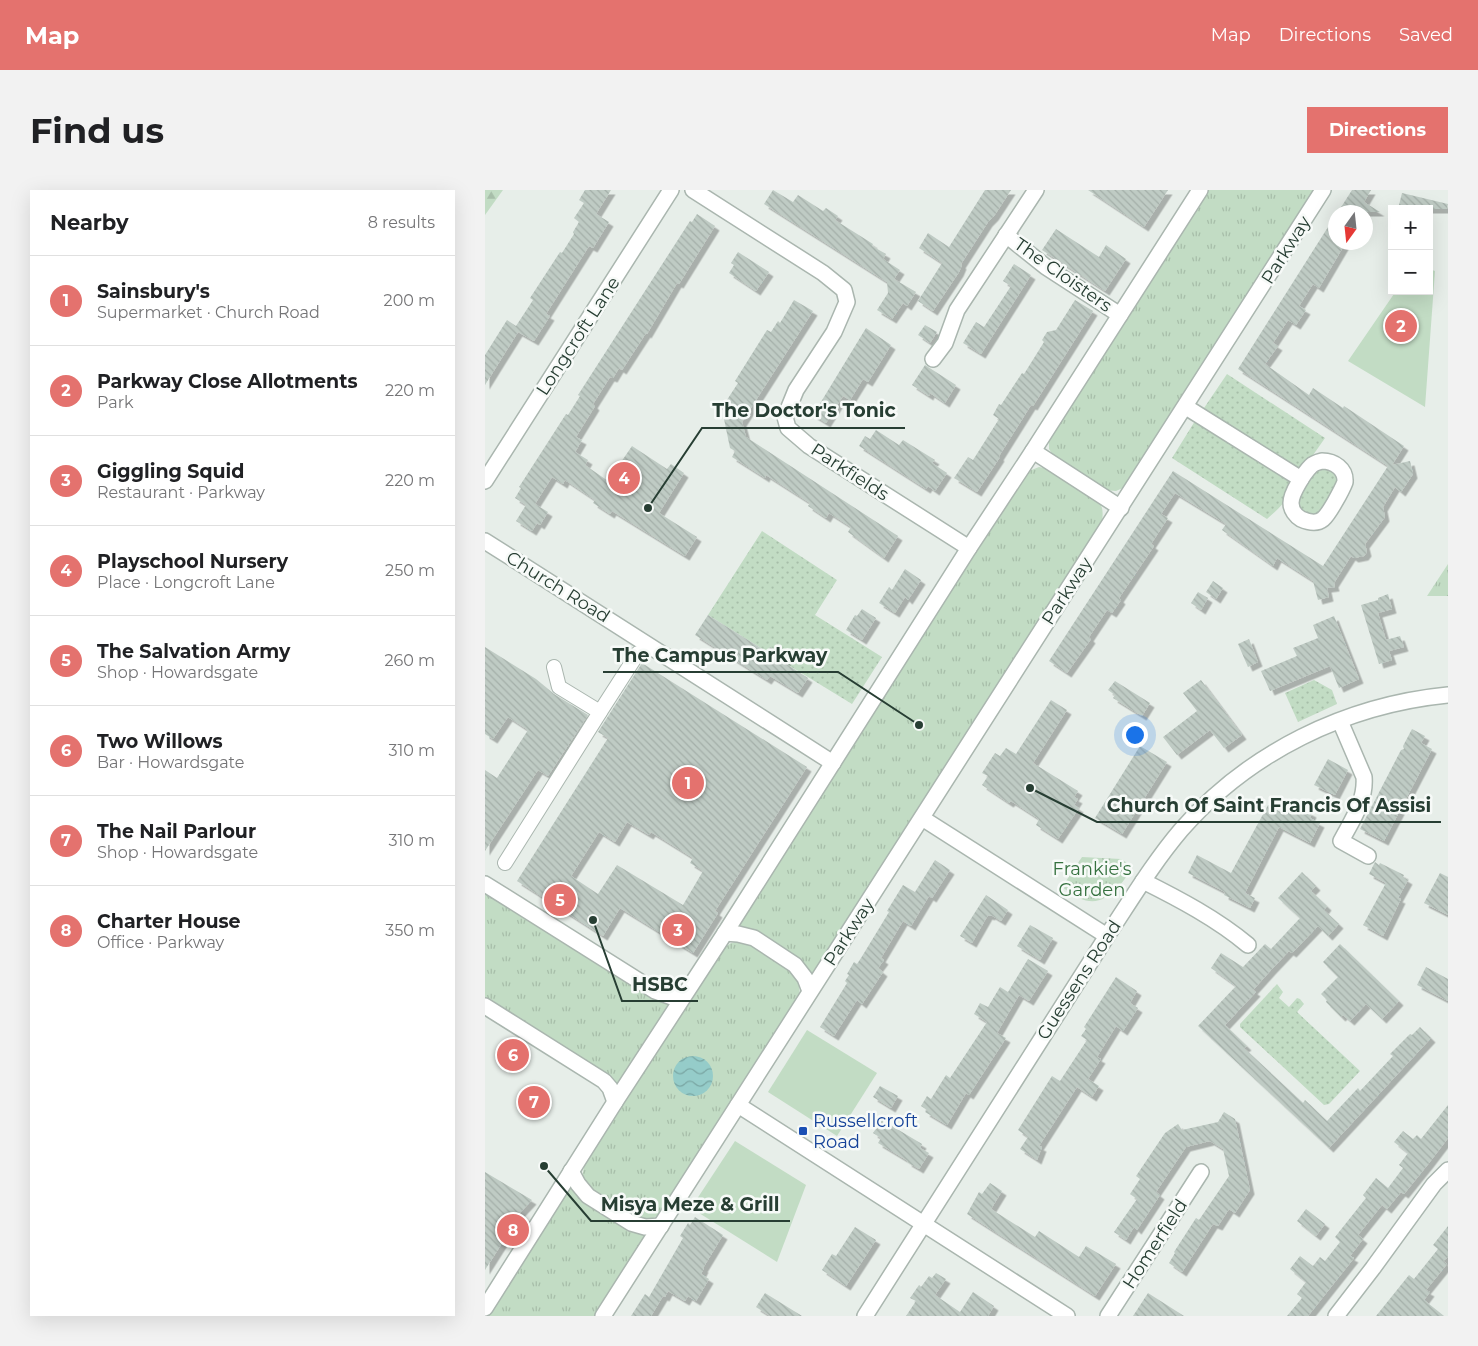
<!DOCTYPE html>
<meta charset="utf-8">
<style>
body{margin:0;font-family:Montserrat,sans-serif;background:#f2f2f2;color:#202124}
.controls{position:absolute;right:15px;top:15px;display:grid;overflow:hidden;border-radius:0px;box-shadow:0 5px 20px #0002}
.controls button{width:45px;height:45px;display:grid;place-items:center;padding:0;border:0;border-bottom:1px solid #e0e0e0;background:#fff;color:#202124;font:25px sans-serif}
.compass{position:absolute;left:843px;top:15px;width:45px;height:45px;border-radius:50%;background:#fff;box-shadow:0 5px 20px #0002;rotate:195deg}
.you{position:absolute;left:649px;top:544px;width:18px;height:18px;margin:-12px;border:4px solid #fff;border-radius:50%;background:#1a73e8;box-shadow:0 0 0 8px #1a73e833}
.badge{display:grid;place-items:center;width:32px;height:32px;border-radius:50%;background:#e4726e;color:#fff;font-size:16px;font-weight:700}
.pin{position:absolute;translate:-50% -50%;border:2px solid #fff;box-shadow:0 1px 5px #0006}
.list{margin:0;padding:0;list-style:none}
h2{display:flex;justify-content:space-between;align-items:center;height:65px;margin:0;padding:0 20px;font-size:21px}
h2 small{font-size:16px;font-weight:400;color:#757577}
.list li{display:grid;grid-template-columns:32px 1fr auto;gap:15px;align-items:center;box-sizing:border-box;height:90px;padding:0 20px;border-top:1px solid #e0e0e0}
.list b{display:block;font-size:19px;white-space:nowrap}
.list p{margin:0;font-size:16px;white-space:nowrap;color:#757577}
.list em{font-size:16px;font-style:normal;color:#757577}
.map{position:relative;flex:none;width:963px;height:1126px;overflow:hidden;border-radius:0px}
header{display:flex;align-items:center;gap:30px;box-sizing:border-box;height:70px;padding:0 25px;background:#e4726e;color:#fff}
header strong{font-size:24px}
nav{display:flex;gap:28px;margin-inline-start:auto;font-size:18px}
.intro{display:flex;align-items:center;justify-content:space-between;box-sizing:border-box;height:120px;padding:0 30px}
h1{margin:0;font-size:35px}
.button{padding:12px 22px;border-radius:0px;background:#e4726e;color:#fff;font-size:18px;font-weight:700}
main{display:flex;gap:30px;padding:0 30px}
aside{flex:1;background:#fff;border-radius:0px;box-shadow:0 5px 20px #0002}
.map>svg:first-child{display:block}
.grass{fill:url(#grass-dots)}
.forest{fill:url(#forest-firs)}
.park{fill:url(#park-tufts)}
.garden{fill:#c2dcc4}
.water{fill:url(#water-waves)}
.building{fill:url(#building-back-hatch);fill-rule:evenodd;filter:url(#shadow)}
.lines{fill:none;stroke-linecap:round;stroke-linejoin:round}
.pedestrian-casing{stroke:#aab6af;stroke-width:16}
.minor-casing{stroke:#aab6af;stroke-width:18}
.tertiary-casing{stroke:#aab6af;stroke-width:18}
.pedestrian{stroke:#fff;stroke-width:14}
.minor{stroke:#fff;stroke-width:15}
.tertiary{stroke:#fff;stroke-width:15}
.transit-dot{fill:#1a4fb4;stroke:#f7faf8;stroke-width:2}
.labels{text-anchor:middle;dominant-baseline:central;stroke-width:5;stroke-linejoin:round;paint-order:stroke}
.street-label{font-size:18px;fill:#273e33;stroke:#f7faf8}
.park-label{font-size:18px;fill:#35713f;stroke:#f7faf8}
.transit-label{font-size:18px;fill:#164399;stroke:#f7faf8;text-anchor:start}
.leader{fill:none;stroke:#273e33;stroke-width:2}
.callout-dot{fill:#273e33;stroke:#f7faf8;stroke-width:2}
.callout-label{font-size:19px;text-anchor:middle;font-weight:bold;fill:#273e33;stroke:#f7faf8;stroke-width:5;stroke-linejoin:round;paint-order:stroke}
</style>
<header>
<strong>Map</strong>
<nav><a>Map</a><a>Directions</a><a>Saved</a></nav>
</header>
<div class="intro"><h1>Find us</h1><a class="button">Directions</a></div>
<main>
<aside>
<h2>Nearby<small>8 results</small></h2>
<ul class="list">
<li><span class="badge">1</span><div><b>Sainsbury's</b><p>Supermarket · Church Road</p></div><em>200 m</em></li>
<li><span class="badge">2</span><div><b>Parkway Close Allotments</b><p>Park</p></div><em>220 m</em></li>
<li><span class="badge">3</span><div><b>Giggling Squid</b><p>Restaurant · Parkway</p></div><em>220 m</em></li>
<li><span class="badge">4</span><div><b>Playschool Nursery</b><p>Place · Longcroft Lane</p></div><em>250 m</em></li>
<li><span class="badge">5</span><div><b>The Salvation Army</b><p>Shop · Howardsgate</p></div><em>260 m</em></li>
<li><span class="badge">6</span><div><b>Two Willows</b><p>Bar · Howardsgate</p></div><em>310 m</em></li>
<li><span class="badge">7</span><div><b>The Nail Parlour</b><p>Shop · Howardsgate</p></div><em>310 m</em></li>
<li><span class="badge">8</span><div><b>Charter House</b><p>Office · Parkway</p></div><em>350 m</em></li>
</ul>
</aside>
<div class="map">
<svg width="963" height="1126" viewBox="0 0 963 1126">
<defs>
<pattern id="grass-dots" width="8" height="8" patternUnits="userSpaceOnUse" patternTransform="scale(1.25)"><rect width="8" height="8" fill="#c2dcc4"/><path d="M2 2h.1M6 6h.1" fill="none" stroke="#a7bea9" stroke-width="1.8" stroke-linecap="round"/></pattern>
<pattern id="forest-firs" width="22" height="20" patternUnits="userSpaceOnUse" patternTransform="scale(1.25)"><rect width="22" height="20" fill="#c2dcc4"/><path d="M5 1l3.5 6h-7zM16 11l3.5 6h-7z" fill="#a7bea9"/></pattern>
<pattern id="park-tufts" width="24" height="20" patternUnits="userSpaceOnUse" patternTransform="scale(1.25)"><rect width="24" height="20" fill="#c2dcc4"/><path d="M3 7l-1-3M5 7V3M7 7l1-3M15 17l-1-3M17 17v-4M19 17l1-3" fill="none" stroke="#a7bea9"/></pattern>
<pattern id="water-waves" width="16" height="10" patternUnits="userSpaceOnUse" patternTransform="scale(1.25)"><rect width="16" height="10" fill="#95ccc9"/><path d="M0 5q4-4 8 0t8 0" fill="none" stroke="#7aa7a4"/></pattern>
<pattern id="building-back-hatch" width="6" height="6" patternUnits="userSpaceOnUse" patternTransform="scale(1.25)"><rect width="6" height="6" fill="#bfcbc4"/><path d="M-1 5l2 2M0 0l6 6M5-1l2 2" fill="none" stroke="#a4afa9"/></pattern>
<filter id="shadow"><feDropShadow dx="4.5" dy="4.5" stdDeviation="0" flood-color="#0004"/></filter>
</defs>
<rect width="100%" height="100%" fill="#e7eee9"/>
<g class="grass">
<path d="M742,184L840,248L819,278L814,280L717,221Z"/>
<path d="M710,231L805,290C809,307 793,319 782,329L687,268Z"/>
<path d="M832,276L848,277L856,291L833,326L817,325L810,311Z"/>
<path d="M277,341L352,390L330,425L397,467L367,514L300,473L303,468L285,457L282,462L223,425Z"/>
<path d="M829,490L847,500L852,514L813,532L800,503Z"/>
<path d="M792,794L798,802L794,808L804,817L812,808L815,809L819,814L812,822L875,881L844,914L839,915L755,837V834Z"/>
</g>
<path class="forest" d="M0,0H18L0,25Z"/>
<g class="park">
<path d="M722,0H832L640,297L631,301L619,300L568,265L564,259V250Z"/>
<path d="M554,277L564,279L614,311C619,320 618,326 616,336L328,785L252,736L536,288L544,281Z"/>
<path d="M963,374V406H942Z"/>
<path d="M597,667L636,669L648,677C636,695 620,720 594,708C588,705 583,701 577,697Z"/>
<path d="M0,699L185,813L131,896L113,881L0,808Z"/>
<path d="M255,751L263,752C283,765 323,780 313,810L176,1022C171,1028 163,1031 155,1030C145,1028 105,1004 100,994C95,984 100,974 104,965L236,760L246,753Z"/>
<path d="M84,996L158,1043L160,1046L109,1126H1Z"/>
</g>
<g class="garden">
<path d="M944,79L950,81L940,217L863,171L911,101H944Z"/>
<path d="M322,840L392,883L352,946L283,902Z"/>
<path d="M250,951L321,995L292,1072L206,1018Z"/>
</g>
<circle class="water" cx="208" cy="886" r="20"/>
<g class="building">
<path d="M100,0H126L111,24L124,32L108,58L104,56L61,124L65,126L49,151L33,142L0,195V165L22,130L31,136L48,110L45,108L75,62L77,63L89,44L88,42L94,32L89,28L99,13L94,10Z"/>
<path d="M288,0L308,12L313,5L338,21L341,18L353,26L350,30L388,54L387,56L401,64L398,69L415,80L409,89L431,102L422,116L418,113L407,129L392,120L403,103L402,92L279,14Z"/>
<path d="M500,0H526L509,26L503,32L476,74L477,75L474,82L448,121L433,111L457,73L434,58L443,43L464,57Z"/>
<path d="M603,0H683L659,37Z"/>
<path d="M867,0H886L879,12L895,22H853Z"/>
<path d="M917,3L963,14L962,19H930L914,15Z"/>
<path d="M212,24L230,36L194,94L192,93L162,144L161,143L137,180L134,178L128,188L125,187L108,214L110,216L91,247L97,250L90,262L103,270L100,275L123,291L147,256L182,279L186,274L199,283L174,323L212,347L200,366L127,321L125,324L108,313L110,310L80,290L78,294L67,287L50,314L63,322L55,335L52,333L47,341L31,331L41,315L30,308L36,298L34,297L81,224L83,225L95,206L93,205L205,31L207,32Z"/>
<path d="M850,26V52H861L834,98L828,94L814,116L821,120L811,135L803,130L788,153L793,156L780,174L824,205L828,198L858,218L859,216L919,256L907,275L925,271L928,284L916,302L910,297L898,317L900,327L880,354L882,362L879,366L869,368L866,366L849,393L850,397L842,398L844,407L833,410L828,391L792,368L788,376L737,340L741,334L690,303L676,324L683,328L666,354L669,356L634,408L636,410L627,423L622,420L604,447L606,449L582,483L564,471L688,281L838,376L903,276L753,179Z"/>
<path d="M571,39L614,67L621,55L641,69L620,101L557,60Z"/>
<path d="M253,62L284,82L271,101L244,83L249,75L246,73Z"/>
<path d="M529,74L546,85L496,164L478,153L491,132L499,137L526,96L518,91Z"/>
<path d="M309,110L328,121L257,232L261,247L413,346L399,368L363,342L366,337L344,323L341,328L323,316L325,313L281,285L280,288L247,267L250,261L245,258L239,229L243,223L236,219L253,193L250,191L282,140L286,142L293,131L295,133Z"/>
<path d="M590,110L608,121L548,216L546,215L514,266L515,267L492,302L469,288L483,267L488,270L514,229L508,225L514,214L516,215L537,183L539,184L559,152L557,150L562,142L571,140Z"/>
<path d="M440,135L452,142L445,153L433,145Z"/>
<path d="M381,138L406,155L383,192L378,189L365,210L358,206L341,233L328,225Z"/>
<path d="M440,175L471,195L460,213L445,203L444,206L427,195Z"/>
<path d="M391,240L414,255L418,250L450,270L447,273L462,283L450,301L443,296L441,299L374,256L380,246L385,249Z"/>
<path d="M420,379L436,390L423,410L420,407L410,423L394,413L404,397L407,400Z"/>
<path d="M728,391L738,398L731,409L721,402Z"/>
<path d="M713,402L723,408L716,420L706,413Z"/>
<path d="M903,404L907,419L893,423L901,450L915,446L919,457L904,461L907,470L894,474L876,415L893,410V408Z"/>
<path d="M377,419L391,428L377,450L361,440L370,425L372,426Z"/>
<path d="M223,425L282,462L285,457L303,468L300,473L323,488L313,503L285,486L282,490L210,445Z"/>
<path d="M849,426L874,489L854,498L845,476L785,501L776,481L812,466L808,458L833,448L828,435Z"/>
<path d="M764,449L773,472L763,477L753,454Z"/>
<path d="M0,457L51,489L69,504L103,525L63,586L53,580L0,661V580L12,588L43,540L23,527L8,549L0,544Z"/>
<path d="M157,473L322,577L230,721L233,723L208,763L135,718L118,746L32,691L123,548L113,542ZM142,632L164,645L166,642L208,668L205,673L218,681L198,715L132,675L113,704L86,686L114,642L130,652Z"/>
<path d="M716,490L757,545L739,558L725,540L692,565L678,547L712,521L698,503Z"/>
<path d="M630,491L665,513L657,526L628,508L630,505L623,500Z"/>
<path d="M566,510L582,520L548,573L593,601L589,607L593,609L589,615L594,618L573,649L551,635L554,629L526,611L524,613L497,595L503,586L497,583L510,563L515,566L521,558L531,564Z"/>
<path d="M927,539L940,546L936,553L947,559L899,651L875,639L916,560L919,559L918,556Z"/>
<path d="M655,556L682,572L637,644L610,628Z"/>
<path d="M843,569L863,580L850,605L829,595Z"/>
<path d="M783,615L801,625L805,617L815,622L817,618L827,623L825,628L835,633L825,653L794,637L760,703L770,708L765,718L739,705L740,702L703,683L712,665L746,683Z"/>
<path d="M450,670L465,680L447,708L444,706L426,736L418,731L396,768L399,770L393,778L398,782L377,814L372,810L349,846L335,837L362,793L360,791L364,785L362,784L369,772L372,774L376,768L404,722L402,721L418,695L430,702Z"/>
<path d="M890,672L894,675L895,673L919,685L918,687L923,690L913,708L916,709L898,746L878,735L901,693L884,684Z"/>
<path d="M817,682L831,696L826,701L842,716L839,720L854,734L843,746L833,736L807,763L804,761L786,780L768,800L771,802L740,835L762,856L759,858L818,913L820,910L842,931L873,898L875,901L908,866L905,864L925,844L927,845L935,837L946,848L844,958L713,836L751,796L726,778L736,763L758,777L780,754L786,759L815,728L793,708Z"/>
<path d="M955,683L963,687V725L939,713Z"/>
<path d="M501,705L523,720L516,731L506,725L505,726L503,725L487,753L475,746Z"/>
<path d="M545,735L568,748L555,770L532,756Z"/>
<path d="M855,754L914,811L897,829L881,814L865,831L858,825L856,827L841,812L842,810L836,804L853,787L838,772Z"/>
<path d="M543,769L563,781L544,811L534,805L512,843L521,848L484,905L481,903L462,935L440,922L442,920L436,916L442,906L446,909L461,885L465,888L502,832L489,824L495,813L503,817L515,797L523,802Z"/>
<path d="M941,777L963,789V811L932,795Z"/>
<path d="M631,787L652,801L645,813L653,818L638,841L631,836L612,867L616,869L603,889L614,896L607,907L592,897L554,956L557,957L552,970L535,959L543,947L533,940L567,886L575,891L602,850L596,846L601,839L599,837Z"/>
<path d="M395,896L413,906L406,918L388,907Z"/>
<path d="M963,915V948L944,973L919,1004L916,1002L902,1019L897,1015L873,1045L878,1049L865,1066L869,1068L823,1126H802L817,1108L812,1104L821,1092L805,1079L815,1066L828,1076L835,1067L840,1071L855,1052L850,1047L881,1008L878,1005L891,988L903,998L918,978L914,975L923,963L909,952L918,941L928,949L932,945L936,949Z"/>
<path d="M739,922L750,929L765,1000L750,1023L744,1019L733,1036L728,1034L697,1082L684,1073L690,1063L689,1062L711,1028L714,1030L744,986L738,959L725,951L701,957L671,1002L675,1005L652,1040L649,1037L641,1050L629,1042L652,1009L645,1004L655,989L651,986L680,943L693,934L697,940L733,932Z"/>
<path d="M397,930L437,954L435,958L444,963L434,979L422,972L423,971L393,953L396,948L388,943Z"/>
<path d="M0,982L47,1010L13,1046L19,1050L0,1080Z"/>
<path d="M505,993L517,1001L506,1019L550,1047L554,1041L594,1067L601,1056L631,1074L610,1106L482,1024L494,1002L497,1004Z"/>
<path d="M821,1019L840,1034L831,1046L812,1031Z"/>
<path d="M210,1027L238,1045L218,1078H219L216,1084L224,1089L211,1111L203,1106L200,1111L183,1101L180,1107L178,1106L166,1126H146L160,1104L164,1107L198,1048L195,1046L203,1033L205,1035Z"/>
<path d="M963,1036V1067L958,1071L962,1074L941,1100L945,1102L939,1110L959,1126H891L924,1085L929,1089L953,1059L948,1055Z"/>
<path d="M370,1037L391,1050L361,1096L337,1080L347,1064L351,1066Z"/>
<path d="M451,1083L461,1089L450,1105L475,1122L488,1102L509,1116L503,1126H421L431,1111L425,1108L434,1095L436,1097L444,1086L447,1088Z"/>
<path d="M280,1103L317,1126H285L271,1117Z"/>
<path d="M663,1103L699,1126H648Z"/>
</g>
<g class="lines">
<g class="pedestrian-casing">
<g id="pedestrian">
<path d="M115,522L153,463"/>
<path d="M20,673L115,522L74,497L69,477"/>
</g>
</g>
<g class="minor-casing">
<g id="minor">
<path d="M208,0L338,83L359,100L362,112L349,142L311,200L300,227L303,238L324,256L484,358"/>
<path d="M521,45L561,77L635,125"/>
<path d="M448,169L460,153L472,120L551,0"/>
<path d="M701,217L816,289"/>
<path d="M837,271C849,271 861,279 860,292C857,300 844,324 838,329C832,334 823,332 816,329C811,326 806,320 806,313C806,303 819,283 826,276C829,273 833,272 837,271Z"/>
<path d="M0,291L186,0"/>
<path d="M855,531L879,587C881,611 867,630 856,651L883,666"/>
<path d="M437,628L622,746"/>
<path d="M658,691C694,709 732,729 763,755"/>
<path d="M253,915L582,1126"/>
<path d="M380,1126L622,746C646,710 668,673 696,640C764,562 861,515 963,505"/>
<path d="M623,1126L716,982"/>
<path d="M851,1126L888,1078L949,994L963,980"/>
</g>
</g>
<g class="tertiary-casing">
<g id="tertiary">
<path d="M548,261L636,318"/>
<path d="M0,351L348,573"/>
<path d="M0,694L170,801L195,810"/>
<path d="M240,743L253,744L269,748L310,775L320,788L325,801"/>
<path d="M0,816L119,891L125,898L130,912"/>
<path d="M86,981L93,994L103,1006L146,1033L160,1037L176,1036"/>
<path d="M0,1118L130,912L240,743L484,358L548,261L715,0"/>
<path d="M118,1126L838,0"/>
</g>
</g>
<use href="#pedestrian" class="pedestrian"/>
<use href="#minor" class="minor"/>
<use href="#tertiary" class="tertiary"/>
</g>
<rect class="transit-dot" x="313" y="936" width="10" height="10" rx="2.5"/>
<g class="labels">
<g class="street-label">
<text transform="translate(801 60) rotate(-58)">Parkway</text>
<text transform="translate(578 85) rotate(35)">The Cloisters</text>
<text transform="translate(93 146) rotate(-57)">Longcroft Lane</text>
<text transform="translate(365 282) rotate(33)">Parkfields</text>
<text transform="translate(73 397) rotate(32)">Church Road</text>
<text transform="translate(582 401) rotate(-57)">Parkway</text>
<text transform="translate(364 742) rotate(-57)">Parkway</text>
<text transform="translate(594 790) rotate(-57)">Guessens Road</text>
<text transform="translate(670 1054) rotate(-57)">Homerfield</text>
</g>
<g class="park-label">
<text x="607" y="679">Frankie's<tspan x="607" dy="21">Garden</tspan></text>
</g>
<g class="transit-label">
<text x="328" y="931">Russellcroft<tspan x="328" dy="21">Road</tspan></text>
</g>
</g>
<path class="leader" d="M163 318L217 238H420M434 535L353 482H118M545 598L612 632H956M108 730L137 811H213M59 976L106 1031H305"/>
<g class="callout-dot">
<circle cx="163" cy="318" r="5"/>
<circle cx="434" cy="535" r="5"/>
<circle cx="545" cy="598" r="5"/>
<circle cx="108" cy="730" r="5"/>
<circle cx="59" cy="976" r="5"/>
</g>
<g class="callout-label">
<text x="319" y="227">The Doctor's Tonic</text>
<text x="235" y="472">The Campus Parkway</text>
<text x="784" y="622">Church Of Saint Francis Of Assisi</text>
<text x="175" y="801">HSBC</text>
<text x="205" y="1021">Misya Meze &amp; Grill</text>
</g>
</svg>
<div class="controls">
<button>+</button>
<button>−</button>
</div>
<svg class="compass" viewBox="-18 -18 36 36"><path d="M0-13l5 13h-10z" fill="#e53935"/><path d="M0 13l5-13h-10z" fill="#757577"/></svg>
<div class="you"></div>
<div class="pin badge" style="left:203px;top:593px">1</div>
<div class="pin badge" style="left:916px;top:136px">2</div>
<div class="pin badge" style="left:193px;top:740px">3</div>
<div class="pin badge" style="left:139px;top:288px">4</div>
<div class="pin badge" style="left:75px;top:710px">5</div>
<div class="pin badge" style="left:28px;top:865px">6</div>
<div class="pin badge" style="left:49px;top:912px">7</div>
<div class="pin badge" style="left:28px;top:1040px">8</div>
</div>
</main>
